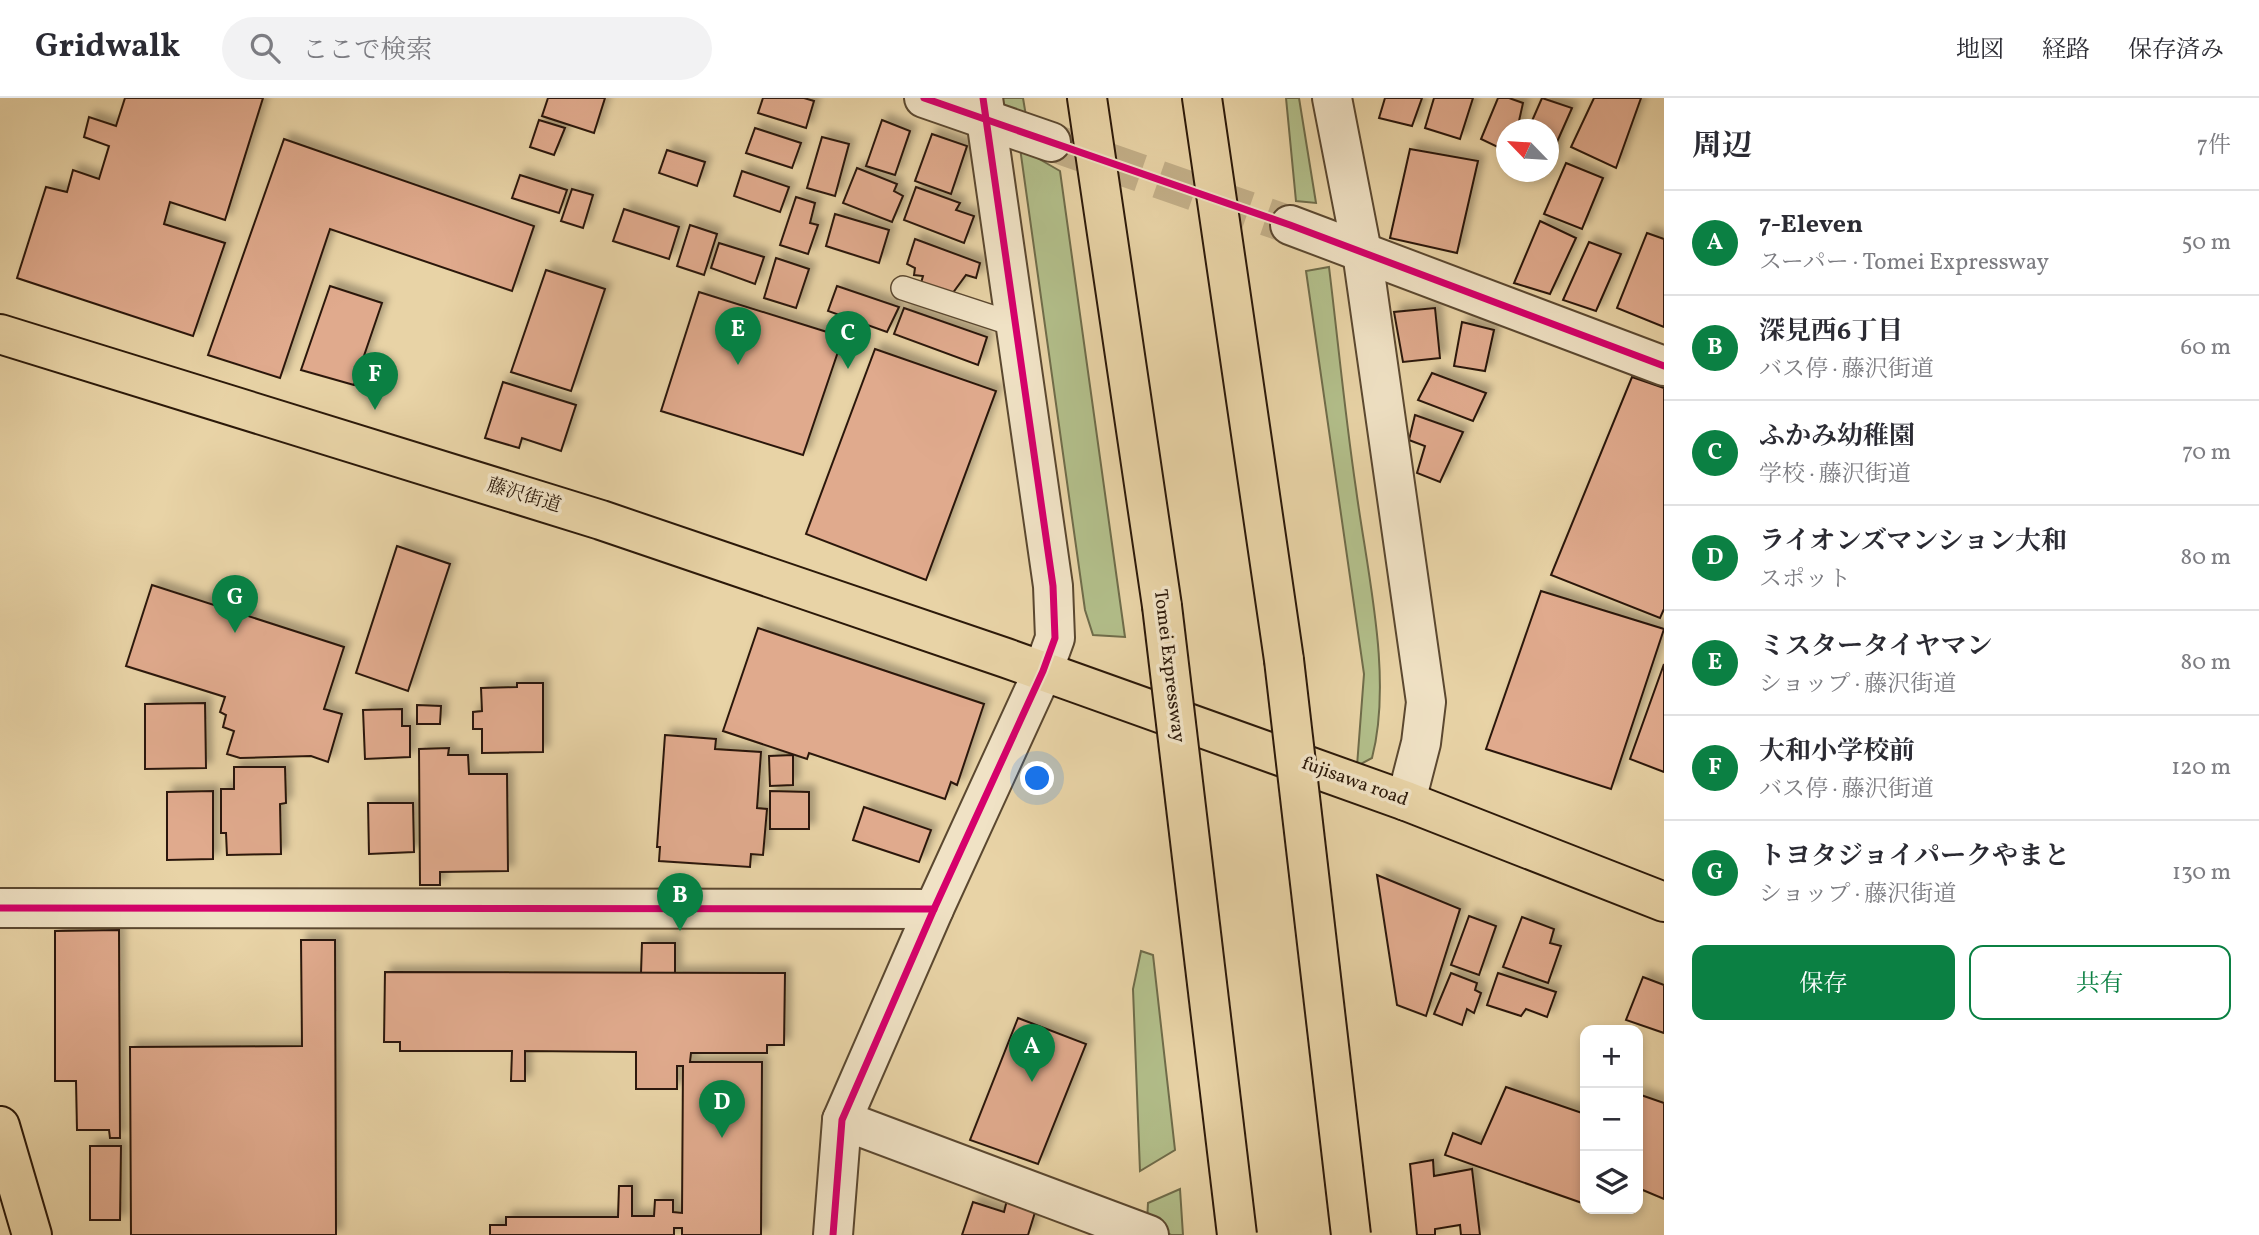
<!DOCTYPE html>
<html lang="ja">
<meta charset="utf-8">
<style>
body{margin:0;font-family:Vollkorn,"Noto Serif JP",serif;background:#f2f2f3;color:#2b2b33}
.controls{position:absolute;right:21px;bottom:21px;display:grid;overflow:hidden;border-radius:14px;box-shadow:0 4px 10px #0003}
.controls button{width:63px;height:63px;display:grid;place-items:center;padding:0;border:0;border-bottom:2px solid #e1e1e2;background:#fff;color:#2b2b33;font:35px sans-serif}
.compass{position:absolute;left:1496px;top:21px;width:63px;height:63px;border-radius:50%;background:#fff;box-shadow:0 4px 10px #0003;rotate:295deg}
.you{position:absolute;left:1038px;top:681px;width:24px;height:24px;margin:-18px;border:5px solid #fff;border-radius:50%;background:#1a73e8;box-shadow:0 0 0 10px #1a73e833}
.badge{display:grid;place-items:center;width:46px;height:46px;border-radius:50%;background:#0b8043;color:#fff;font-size:23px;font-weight:700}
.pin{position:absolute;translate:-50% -58px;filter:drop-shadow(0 2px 4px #0008)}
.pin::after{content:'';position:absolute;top:37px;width:24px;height:21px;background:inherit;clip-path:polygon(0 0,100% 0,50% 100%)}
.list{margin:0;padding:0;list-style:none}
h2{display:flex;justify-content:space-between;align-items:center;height:91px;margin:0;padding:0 28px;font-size:30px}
h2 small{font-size:23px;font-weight:400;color:#7c7c81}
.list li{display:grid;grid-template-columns:46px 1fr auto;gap:21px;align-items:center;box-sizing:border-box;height:105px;padding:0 28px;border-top:2px solid #e1e1e2}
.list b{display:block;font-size:26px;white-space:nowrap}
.list p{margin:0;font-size:23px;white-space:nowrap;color:#7c7c81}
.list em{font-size:23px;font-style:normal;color:#7c7c81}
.actions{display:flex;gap:14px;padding:21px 28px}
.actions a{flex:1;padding:16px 0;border:2px solid #0b8043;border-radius:14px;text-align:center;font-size:24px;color:#0b8043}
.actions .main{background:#0b8043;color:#fff}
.icon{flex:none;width:38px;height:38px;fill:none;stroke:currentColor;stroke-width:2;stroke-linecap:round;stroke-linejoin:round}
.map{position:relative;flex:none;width:1664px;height:1137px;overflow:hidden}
header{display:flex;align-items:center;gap:42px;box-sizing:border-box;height:98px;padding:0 35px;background:#fff;border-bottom:2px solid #e1e1e2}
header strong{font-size:33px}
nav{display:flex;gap:38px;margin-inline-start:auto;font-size:24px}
.search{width:490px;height:63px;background:#f2f2f3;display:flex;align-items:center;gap:18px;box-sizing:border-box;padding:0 24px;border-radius:38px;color:#7c7c81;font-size:26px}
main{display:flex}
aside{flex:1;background:#fff}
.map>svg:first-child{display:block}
.green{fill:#b2be8a;stroke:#6f6c4a;stroke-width:2}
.building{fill:#e0aa8d;stroke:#2c1909;stroke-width:2;filter:url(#shadow)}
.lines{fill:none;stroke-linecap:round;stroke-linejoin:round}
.street-tunnel{stroke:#c2ae87;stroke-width:38;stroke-dasharray:38 19;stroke-linecap:butt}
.lane-casing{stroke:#5b4830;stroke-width:26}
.street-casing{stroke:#5b4830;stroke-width:42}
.highway-casing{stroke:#2c1909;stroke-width:42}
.lane{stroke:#f0e2c5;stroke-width:23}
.street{stroke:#f0e2c5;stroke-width:38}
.highway{stroke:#e8d3a6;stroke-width:38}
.highway-bridge-casing{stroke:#2c1909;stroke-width:42;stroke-linecap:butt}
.highway-bridge{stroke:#e8d3a6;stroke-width:38}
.cycleway-casing{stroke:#f0e2c5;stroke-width:11}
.cycleway{stroke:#d6006c;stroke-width:7}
.labels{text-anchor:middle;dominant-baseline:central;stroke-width:7;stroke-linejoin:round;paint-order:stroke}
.street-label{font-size:19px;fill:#2c1909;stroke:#f0e2c5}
</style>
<header>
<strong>Gridwalk</strong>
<div class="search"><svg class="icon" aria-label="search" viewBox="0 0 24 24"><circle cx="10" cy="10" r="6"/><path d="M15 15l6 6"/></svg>ここで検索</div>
<nav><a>地図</a><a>経路</a><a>保存済み</a></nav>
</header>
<main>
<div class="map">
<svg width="1664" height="1137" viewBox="0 0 1664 1137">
<defs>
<filter id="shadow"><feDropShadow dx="6" dy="-6" stdDeviation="3.5" flood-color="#0004"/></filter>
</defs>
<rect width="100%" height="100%" fill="#e8d3a6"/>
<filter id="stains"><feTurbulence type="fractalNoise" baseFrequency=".00286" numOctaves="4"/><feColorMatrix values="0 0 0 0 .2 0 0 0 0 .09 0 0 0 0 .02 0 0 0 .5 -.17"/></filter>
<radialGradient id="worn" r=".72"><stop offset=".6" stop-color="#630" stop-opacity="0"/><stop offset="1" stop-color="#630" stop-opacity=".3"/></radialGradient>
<g class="green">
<path d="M995,0H1023L1027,24Z"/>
<path d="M1286,0H1299L1316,105L1296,103Z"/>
<path d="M1020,50L1060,73L1125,539L1093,537L1085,512Z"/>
<path d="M1329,169C1338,243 1345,317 1356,391C1367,474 1393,579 1372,660L1357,668L1364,576L1306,173Z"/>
<path d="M1141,853L1153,857L1175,1052L1140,1073L1133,891Z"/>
<path d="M1180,1091L1183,1137H1171L1147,1125L1148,1105Z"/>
</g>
<g class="building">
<path d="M125,0H263L225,122L170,104L164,126L225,145L193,238L17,180L46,89L67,94L73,72L99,81L109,48L84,39L89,19L116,28Z"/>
<path d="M548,0H605L594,35L542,18Z"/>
<path d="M763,0H804L814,3L806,30L758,15Z"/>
<path d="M1385,0H1422L1412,28L1379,20Z"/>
<path d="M1434,0H1473L1460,41L1425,30Z"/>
<path d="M1498,0H1509L1523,5L1517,32H1506V53L1481,41Z"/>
<path d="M1542,0L1572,10L1549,62L1548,32H1528Z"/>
<path d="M1594,0H1641L1616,70L1571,49Z"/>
<path d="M539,22L565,30L554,57L530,49Z"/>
<path d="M882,22L910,33L895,77L866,68Z"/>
<path d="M755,30L801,45L792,70L746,55Z"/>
<path d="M932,36L967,48L951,96L915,83Z"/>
<path d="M822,39L849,46L835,98L807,90Z"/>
<path d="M284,41L534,128L512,193L330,131L280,280L208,257Z"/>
<path d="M1410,51L1478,63L1457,155L1390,140Z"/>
<path d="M667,52L705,64L697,88L659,75Z"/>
<path d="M1566,65L1603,80L1582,131L1544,116Z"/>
<path d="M857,70L897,86L894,93L903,98L892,124L843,105Z"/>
<path d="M742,73L789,89L780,114L734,98Z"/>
<path d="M520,77L567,92L559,115L512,100Z"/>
<path d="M916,89L960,105L956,112L974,118L964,145L904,122Z"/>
<path d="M572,91L593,97L583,130L561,123Z"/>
<path d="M796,99L815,105L810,125L818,127L808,156L780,147Z"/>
<path d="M624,111L679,129L669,161L613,143Z"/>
<path d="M835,116L889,132L879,165L826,148Z"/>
<path d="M1540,123L1576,140L1550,196L1514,185Z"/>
<path d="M690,127L717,136L704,177L677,168Z"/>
<path d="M1647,135L1664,141V229L1617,210Z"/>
<path d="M915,141L980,165L976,180L966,177L952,196L921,185L923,178L914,177L915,170L907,166Z"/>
<path d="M1589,144L1621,156L1596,213L1563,202Z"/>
<path d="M719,145L764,159L755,186L711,170Z"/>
<path d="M776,160L809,171L796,210L764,200Z"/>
<path d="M546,172L605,191L571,293L511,274Z"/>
<path d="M330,188L382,205L354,287L301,272Z"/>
<path d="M837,188L899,209L887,234L828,213Z"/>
<path d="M699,194L843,239L803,357L661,313Z"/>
<path d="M904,210L987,239L978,267L894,236Z"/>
<path d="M1435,210L1440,260L1403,264L1394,214Z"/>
<path d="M1462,224L1494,232L1485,273L1454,268Z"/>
<path d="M875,251L996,293L926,482L806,436Z"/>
<path d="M1432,275L1486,295L1473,323L1418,302Z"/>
<path d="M1632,279L1664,290V511L1660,520L1551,477Z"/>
<path d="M503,284L576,307L561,353L522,340L519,350L485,340Z"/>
<path d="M1415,317L1463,334L1440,384L1417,375L1425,348L1409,342Z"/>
<path d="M397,448L450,466L408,593L356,575Z"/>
<path d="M152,487L344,549L324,611L342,616L328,664L311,658L240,660L227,656L234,633L223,629L226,617L220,614L225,599L126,568Z"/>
<path d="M1541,493L1664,531L1611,691L1486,651Z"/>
<path d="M758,530L984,606L957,687L951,684L945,701L809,655L807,661L723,633Z"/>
<path d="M1664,566V674L1630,661Z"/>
<path d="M517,585H543V654L482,655V631H473V614L482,613L481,590L517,589Z"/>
<path d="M205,605L206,670L145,671V606Z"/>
<path d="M417,607L441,608L440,626H417Z"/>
<path d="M402,611V628H410V659L365,661L363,612Z"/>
<path d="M665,637L716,641L715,651L761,654L757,710L767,711L763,757L751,756L750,769L659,763L660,749H657Z"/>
<path d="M449,650L448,657H468L469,676H507L508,773L440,774V787H420L419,651Z"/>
<path d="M793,657V687L770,688L769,658Z"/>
<path d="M234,669H285L286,705L280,706L281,756L227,757L226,735H221V691H234Z"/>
<path d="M213,693V761L167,762V694Z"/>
<path d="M770,693L809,694V731H770Z"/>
<path d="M368,705H413L414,754L369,756Z"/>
<path d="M864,709L931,732L919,764L853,742Z"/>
<path d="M1377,777L1460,811L1426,918L1397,907Z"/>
<path d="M1469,818L1496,828L1479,877L1451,867Z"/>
<path d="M1522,819L1554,831L1550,845L1561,848L1548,885L1503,869Z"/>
<path d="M119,832L120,1040H110L109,1032H77L76,983H55V833Z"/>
<path d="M301,842H335L336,1137H131L130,949L302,948Z"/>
<path d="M642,845H675V875H641Z"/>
<path d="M385,874L785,875L784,947H767V955H691L690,964H762L761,1137H682V1130H674V1137H490V1127H506V1119H618L619,1088H632V1118H654L655,1102H673V1114L682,1115L683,968H677V991H636V954L525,953V983H511L512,953H400V944H384Z"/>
<path d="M1451,875L1477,885L1475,892L1481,895L1474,915L1467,911L1462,927L1434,916Z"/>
<path d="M1498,875L1556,894L1547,919L1526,911L1521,918L1487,907Z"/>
<path d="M1643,879L1664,887V935L1626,922Z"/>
<path d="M1018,920L1086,946L1038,1066L970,1042Z"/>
<path d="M1506,989L1585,1016V1106L1445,1057L1453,1035L1481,1046Z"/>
<path d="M1638,996L1664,1005V1101L1638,1090Z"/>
<path d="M90,1048H121L120,1122H90Z"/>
<path d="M1433,1062L1434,1078L1472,1071L1480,1137H1461L1460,1127L1435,1131V1137H1417L1410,1066Z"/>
<path d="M1007,1102L1036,1111L1028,1137H962L973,1104L1004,1114Z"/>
</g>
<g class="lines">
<path class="street-tunnel" d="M1051,44L1290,127"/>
<g class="lane-casing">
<path id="lane" d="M903,190L1016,227"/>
</g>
<g class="street-casing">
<g id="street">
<path d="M924,0L1051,44"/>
<path d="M1332,0L1362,154L1426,604L1421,645L1406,703"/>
<path d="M1290,127L1664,268"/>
<path d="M0,810L934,811"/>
<path d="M842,1022L1149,1137"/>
<path d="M833,1137L842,1022L934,811L1043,573L1055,540L1053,488L983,0"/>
</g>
</g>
<g class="highway-casing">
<g id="highway">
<path d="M1087,0L1162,508"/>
<path d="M1202,0L1284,562"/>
<path d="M0,236L601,422L1006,560L1406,703L1664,804"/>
<path d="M0,1028L32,1137"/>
</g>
</g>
<use href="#lane" class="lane"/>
<use href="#street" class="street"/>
<use href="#highway" class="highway"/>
<g class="highway-bridge-casing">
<g id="highway-bridge">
<path d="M1162,508L1237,1137"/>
<path d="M1284,562L1351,1137"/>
</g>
</g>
<use href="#highway-bridge" class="highway-bridge"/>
<g class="cycleway-casing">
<g id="cycleway">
<path d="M924,0L1290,127L1664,268"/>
<path d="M0,810L934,811"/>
<path d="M833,1137L842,1022L934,811L1043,573L1055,540L1053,488L983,0"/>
</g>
</g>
<use href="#cycleway" class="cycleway"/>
</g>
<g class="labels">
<g class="street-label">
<text transform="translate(524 398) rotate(17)">藤沢街道</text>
<text transform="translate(1169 568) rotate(83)">Tomei Expressway</text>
<text transform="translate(1355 684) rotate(20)">fujisawa road</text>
</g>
</g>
<rect width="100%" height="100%" filter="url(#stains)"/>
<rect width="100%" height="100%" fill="url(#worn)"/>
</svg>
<div class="controls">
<button>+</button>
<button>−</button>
<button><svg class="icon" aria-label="layers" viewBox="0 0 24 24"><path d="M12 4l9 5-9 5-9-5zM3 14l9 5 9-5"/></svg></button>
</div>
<svg class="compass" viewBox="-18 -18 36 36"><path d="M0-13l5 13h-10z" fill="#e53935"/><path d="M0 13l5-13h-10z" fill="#7c7c81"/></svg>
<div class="you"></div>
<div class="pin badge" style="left:1032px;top:984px">A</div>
<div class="pin badge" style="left:680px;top:833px">B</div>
<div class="pin badge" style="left:848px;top:271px">C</div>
<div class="pin badge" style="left:722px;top:1040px">D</div>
<div class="pin badge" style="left:738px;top:267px">E</div>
<div class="pin badge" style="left:375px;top:312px">F</div>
<div class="pin badge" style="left:235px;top:535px">G</div>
</div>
<aside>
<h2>周辺<small>7件</small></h2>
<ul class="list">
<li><span class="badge">A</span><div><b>7-Eleven</b><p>スーパー · Tomei Expressway</p></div><em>50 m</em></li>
<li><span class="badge">B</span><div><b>深見西6丁目</b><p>バス停 · 藤沢街道</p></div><em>60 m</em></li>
<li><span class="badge">C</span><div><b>ふかみ幼稚園</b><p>学校 · 藤沢街道</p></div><em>70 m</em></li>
<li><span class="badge">D</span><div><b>ライオンズマンション大和</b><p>スポット</p></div><em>80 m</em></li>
<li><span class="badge">E</span><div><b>ミスタータイヤマン</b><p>ショップ · 藤沢街道</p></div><em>80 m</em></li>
<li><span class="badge">F</span><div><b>大和小学校前</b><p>バス停 · 藤沢街道</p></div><em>120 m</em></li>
<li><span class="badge">G</span><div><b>トヨタジョイパークやまと</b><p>ショップ · 藤沢街道</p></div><em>130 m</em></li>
</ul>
<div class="actions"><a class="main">保存</a><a>共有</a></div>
</aside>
</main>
